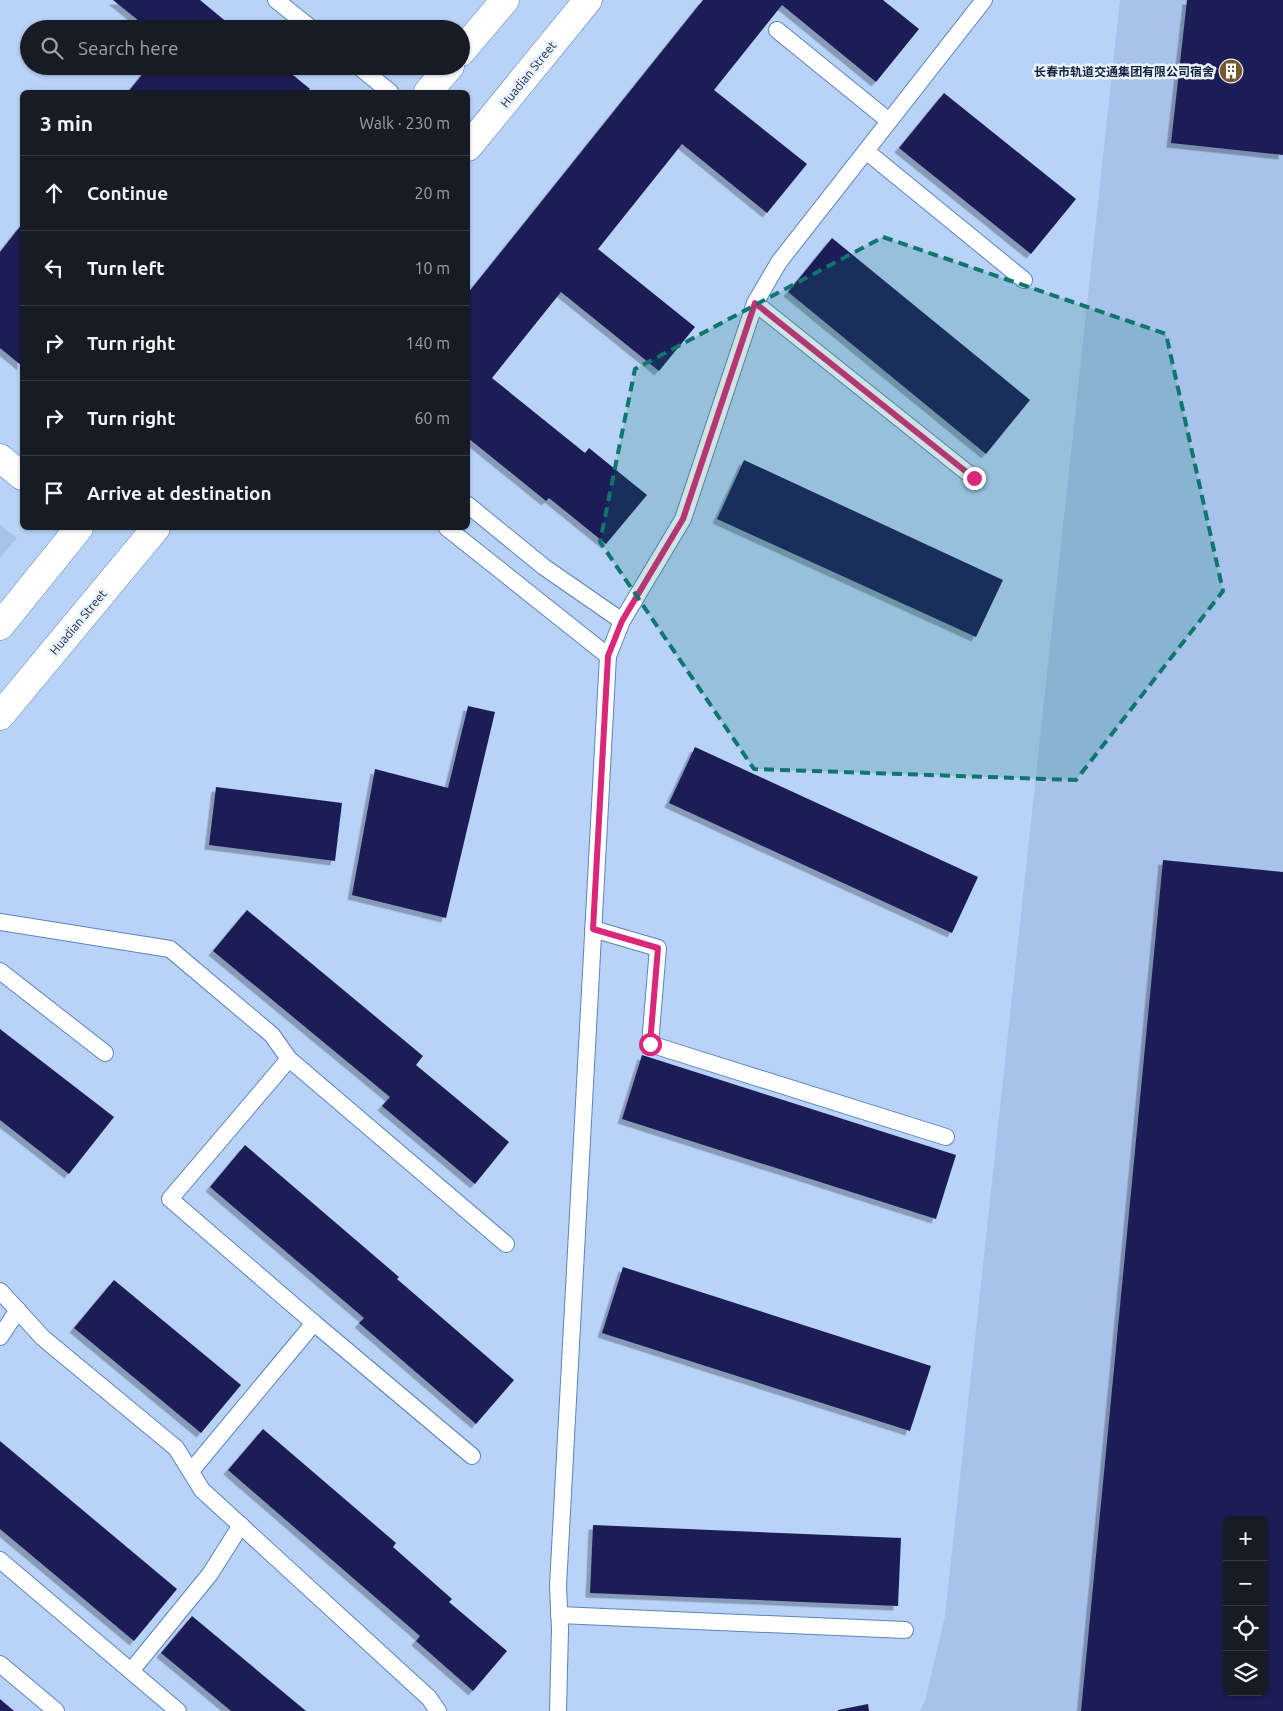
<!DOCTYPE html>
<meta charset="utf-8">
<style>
body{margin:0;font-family:Ubuntu,"Noto Sans SC",sans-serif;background:#20242c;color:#f1f3f6}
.controls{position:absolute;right:15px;bottom:15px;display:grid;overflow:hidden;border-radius:8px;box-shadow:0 1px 4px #0004}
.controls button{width:45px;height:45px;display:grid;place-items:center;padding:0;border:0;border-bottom:1px solid #363941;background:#171b24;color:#f1f3f6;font:25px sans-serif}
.stop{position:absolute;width:15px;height:15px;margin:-11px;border:4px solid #db2777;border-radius:50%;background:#fff}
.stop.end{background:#db2777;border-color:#fff;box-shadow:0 1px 5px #0008}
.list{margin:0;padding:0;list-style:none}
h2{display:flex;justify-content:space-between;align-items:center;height:65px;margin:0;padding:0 20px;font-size:21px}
h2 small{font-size:16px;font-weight:400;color:#9ea1a6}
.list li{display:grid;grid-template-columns:32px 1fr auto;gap:15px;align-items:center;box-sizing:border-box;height:75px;padding:0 20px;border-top:1px solid #363941}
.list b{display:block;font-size:19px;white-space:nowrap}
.list em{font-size:16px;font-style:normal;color:#9ea1a6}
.icon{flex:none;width:28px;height:28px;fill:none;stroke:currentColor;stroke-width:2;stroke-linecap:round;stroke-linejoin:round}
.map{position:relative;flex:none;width:1283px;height:1711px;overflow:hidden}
.search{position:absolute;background:#171b24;box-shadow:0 1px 4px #0004;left:20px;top:20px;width:450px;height:55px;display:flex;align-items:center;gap:12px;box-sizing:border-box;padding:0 18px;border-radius:28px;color:#9ea1a6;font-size:19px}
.panel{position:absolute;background:#171b24;box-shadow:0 1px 4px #0004;left:20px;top:90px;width:450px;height:440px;border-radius:8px}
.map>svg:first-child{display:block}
.built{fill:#a7c2eb;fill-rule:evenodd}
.building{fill:#1e1e57;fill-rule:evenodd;filter:url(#shadow)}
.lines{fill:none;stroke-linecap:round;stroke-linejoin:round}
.service-casing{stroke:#5c84be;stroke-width:18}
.tertiary-casing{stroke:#5c84be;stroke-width:29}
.service{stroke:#fff;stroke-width:16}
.tertiary{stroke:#fff;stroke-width:28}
.route{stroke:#db2777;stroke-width:6}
.marked{fill:#0f766e;fill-opacity:0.2;stroke:#0f766e;stroke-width:4;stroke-dasharray:10 6;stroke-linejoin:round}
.labels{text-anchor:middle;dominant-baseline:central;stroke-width:5;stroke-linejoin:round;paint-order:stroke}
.poi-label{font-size:12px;font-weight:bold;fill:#12223a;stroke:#e9f2ff;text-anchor:end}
.street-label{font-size:12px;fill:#12223a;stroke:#e9f2ff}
</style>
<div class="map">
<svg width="1283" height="1711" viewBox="0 0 1283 1711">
<defs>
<filter id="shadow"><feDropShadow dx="-4.5" dy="4.5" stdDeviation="0" flood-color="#0004"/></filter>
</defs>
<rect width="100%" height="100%" fill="#b8d2f8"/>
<g class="built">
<path d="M1120,0H1283V1711H920L925,1701L945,1616ZM1227,1520H1264V1692H1227Z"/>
<path d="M0,525L17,538L0,558Z"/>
</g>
<g class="building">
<path d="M113,0H200L235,29H149Z"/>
<path d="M703,0H883L919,29L876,82L782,5L714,90L807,164L767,213L682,144L598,249L695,327L659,371L561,292L492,378L585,453L589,448L647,495L606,544L549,498L546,501L468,438V293Z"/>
<path d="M1187,0H1283V155L1171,143Z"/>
<path d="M149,66H282L310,89L307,92H128Z"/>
<path d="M944,93L1076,199L1031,254L899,148Z"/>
<path d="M22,224V366L0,348V252Z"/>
<path d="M832,238L1030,400L986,454L788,292Z"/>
<path d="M744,460L1003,580L976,637L717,519Z"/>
<path d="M468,706L495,712L446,918L352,895L375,769L448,788Z"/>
<path d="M695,747L978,877L952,933L669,803Z"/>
<path d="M216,787L342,803L335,861L209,845Z"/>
<path d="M1163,860L1283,872V1711H1081ZM1227,1520H1264V1692H1227Z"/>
<path d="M247,910L423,1056L416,1065L509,1142L475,1184L382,1106L390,1097L213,951Z"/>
<path d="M0,1029L114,1117L69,1174L0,1120Z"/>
<path d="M642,1055L956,1155L936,1219L622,1119Z"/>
<path d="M245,1145L399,1277L397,1279L514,1380L476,1424L359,1323L364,1318L210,1187Z"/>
<path d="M623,1267L931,1366L910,1431L602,1333Z"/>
<path d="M114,1280L241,1385L201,1433L74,1328Z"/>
<path d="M263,1429L396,1543L393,1547L452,1599L449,1602L507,1651L473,1691L416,1641L420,1636L228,1470Z"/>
<path d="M0,1441L177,1589L134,1641L0,1529Z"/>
<path d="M593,1525L901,1538L898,1606L590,1593Z"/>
<path d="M192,1616L306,1711H231L161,1653Z"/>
<path d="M0,1699L14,1711H0Z"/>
<path d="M868,1704L869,1711H838V1710Z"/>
</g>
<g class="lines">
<g class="service-casing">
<g id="service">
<path d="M276,0L312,29"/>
<path d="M777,30L889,121"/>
<path d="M358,66L390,92"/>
<path d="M866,151L1024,280"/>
<path d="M755,303L974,478"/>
<path d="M468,505L544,567L622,621"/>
<path d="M447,528L608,656"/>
<path d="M0,922L170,949L272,1035L289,1059"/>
<path d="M593,929L658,948L650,1044L946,1137"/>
<path d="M0,971L105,1053"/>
<path d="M0,1291L43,1338L176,1448L202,1490L429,1698L438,1711"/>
<path d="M314,1323L170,1199L289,1059L506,1244"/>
<path d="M0,1337L18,1310"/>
<path d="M191,1471L314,1323L472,1456"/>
<path d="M0,1560L178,1711"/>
<path d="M559,1615L905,1630"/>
<path d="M0,1664L56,1711"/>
<path d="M131,1671L210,1574L241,1525"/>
<path d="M558,1711L560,1629L558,1586L608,656L622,621L683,519L755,303L779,262L984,0"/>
</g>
</g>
<g class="tertiary-casing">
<g id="tertiary">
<path d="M461,52L505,0"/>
<path d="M428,92L450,66"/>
<path d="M468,147L588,0"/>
<path d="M0,458L22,476"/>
<path d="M0,626L79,528"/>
<path d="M0,716L156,528"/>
</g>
</g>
<use href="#service" class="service"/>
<use href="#tertiary" class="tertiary"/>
</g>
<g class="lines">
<path class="route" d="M650,1044L658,948L593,929L608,656L622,621L683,519L755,303L974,478"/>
</g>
<path class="marked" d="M883,237L1166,334L1223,591L1076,780L754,769L600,542L635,369Z"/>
<defs>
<g id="building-disc" transform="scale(1.25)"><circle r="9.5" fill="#75592c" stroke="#e9f2ff"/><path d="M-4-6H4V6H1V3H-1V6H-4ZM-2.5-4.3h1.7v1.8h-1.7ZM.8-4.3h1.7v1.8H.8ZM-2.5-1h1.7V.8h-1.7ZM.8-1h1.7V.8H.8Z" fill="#fff"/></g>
</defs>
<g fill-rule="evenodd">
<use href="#building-disc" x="1231" y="71"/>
</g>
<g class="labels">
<g class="poi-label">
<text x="1214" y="71">长春市轨道交通集团有限公司宿舍</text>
</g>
<g class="street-label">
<text transform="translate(528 74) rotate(-51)">Huadian Street</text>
<text transform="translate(78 622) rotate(-50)">Huadian Street</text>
</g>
</g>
</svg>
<div class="controls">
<button>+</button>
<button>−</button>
<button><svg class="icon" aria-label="locate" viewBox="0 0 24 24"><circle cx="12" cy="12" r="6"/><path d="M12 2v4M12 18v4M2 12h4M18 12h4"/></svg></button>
<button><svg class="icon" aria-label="layers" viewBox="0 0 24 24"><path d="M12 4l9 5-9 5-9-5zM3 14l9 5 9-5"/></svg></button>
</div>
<div class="stop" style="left:650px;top:1044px"></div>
<div class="stop end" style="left:974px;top:478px"></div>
<div class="search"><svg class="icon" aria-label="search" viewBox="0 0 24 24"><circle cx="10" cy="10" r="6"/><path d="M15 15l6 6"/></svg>Search here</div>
<section class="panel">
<h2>3 min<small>Walk · 230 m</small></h2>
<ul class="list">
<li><svg class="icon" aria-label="ahead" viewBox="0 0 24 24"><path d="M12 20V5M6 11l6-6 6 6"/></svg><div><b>Continue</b></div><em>20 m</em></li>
<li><svg class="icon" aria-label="left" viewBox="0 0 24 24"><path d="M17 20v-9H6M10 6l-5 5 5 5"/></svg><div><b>Turn left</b></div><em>10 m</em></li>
<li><svg class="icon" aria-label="right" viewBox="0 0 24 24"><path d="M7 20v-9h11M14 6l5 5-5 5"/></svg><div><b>Turn right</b></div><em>140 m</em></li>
<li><svg class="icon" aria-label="right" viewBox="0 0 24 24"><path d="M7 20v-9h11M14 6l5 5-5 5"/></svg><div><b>Turn right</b></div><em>60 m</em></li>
<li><svg class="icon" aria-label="arrive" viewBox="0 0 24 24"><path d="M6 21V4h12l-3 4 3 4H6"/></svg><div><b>Arrive at destination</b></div></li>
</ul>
</section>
</div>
